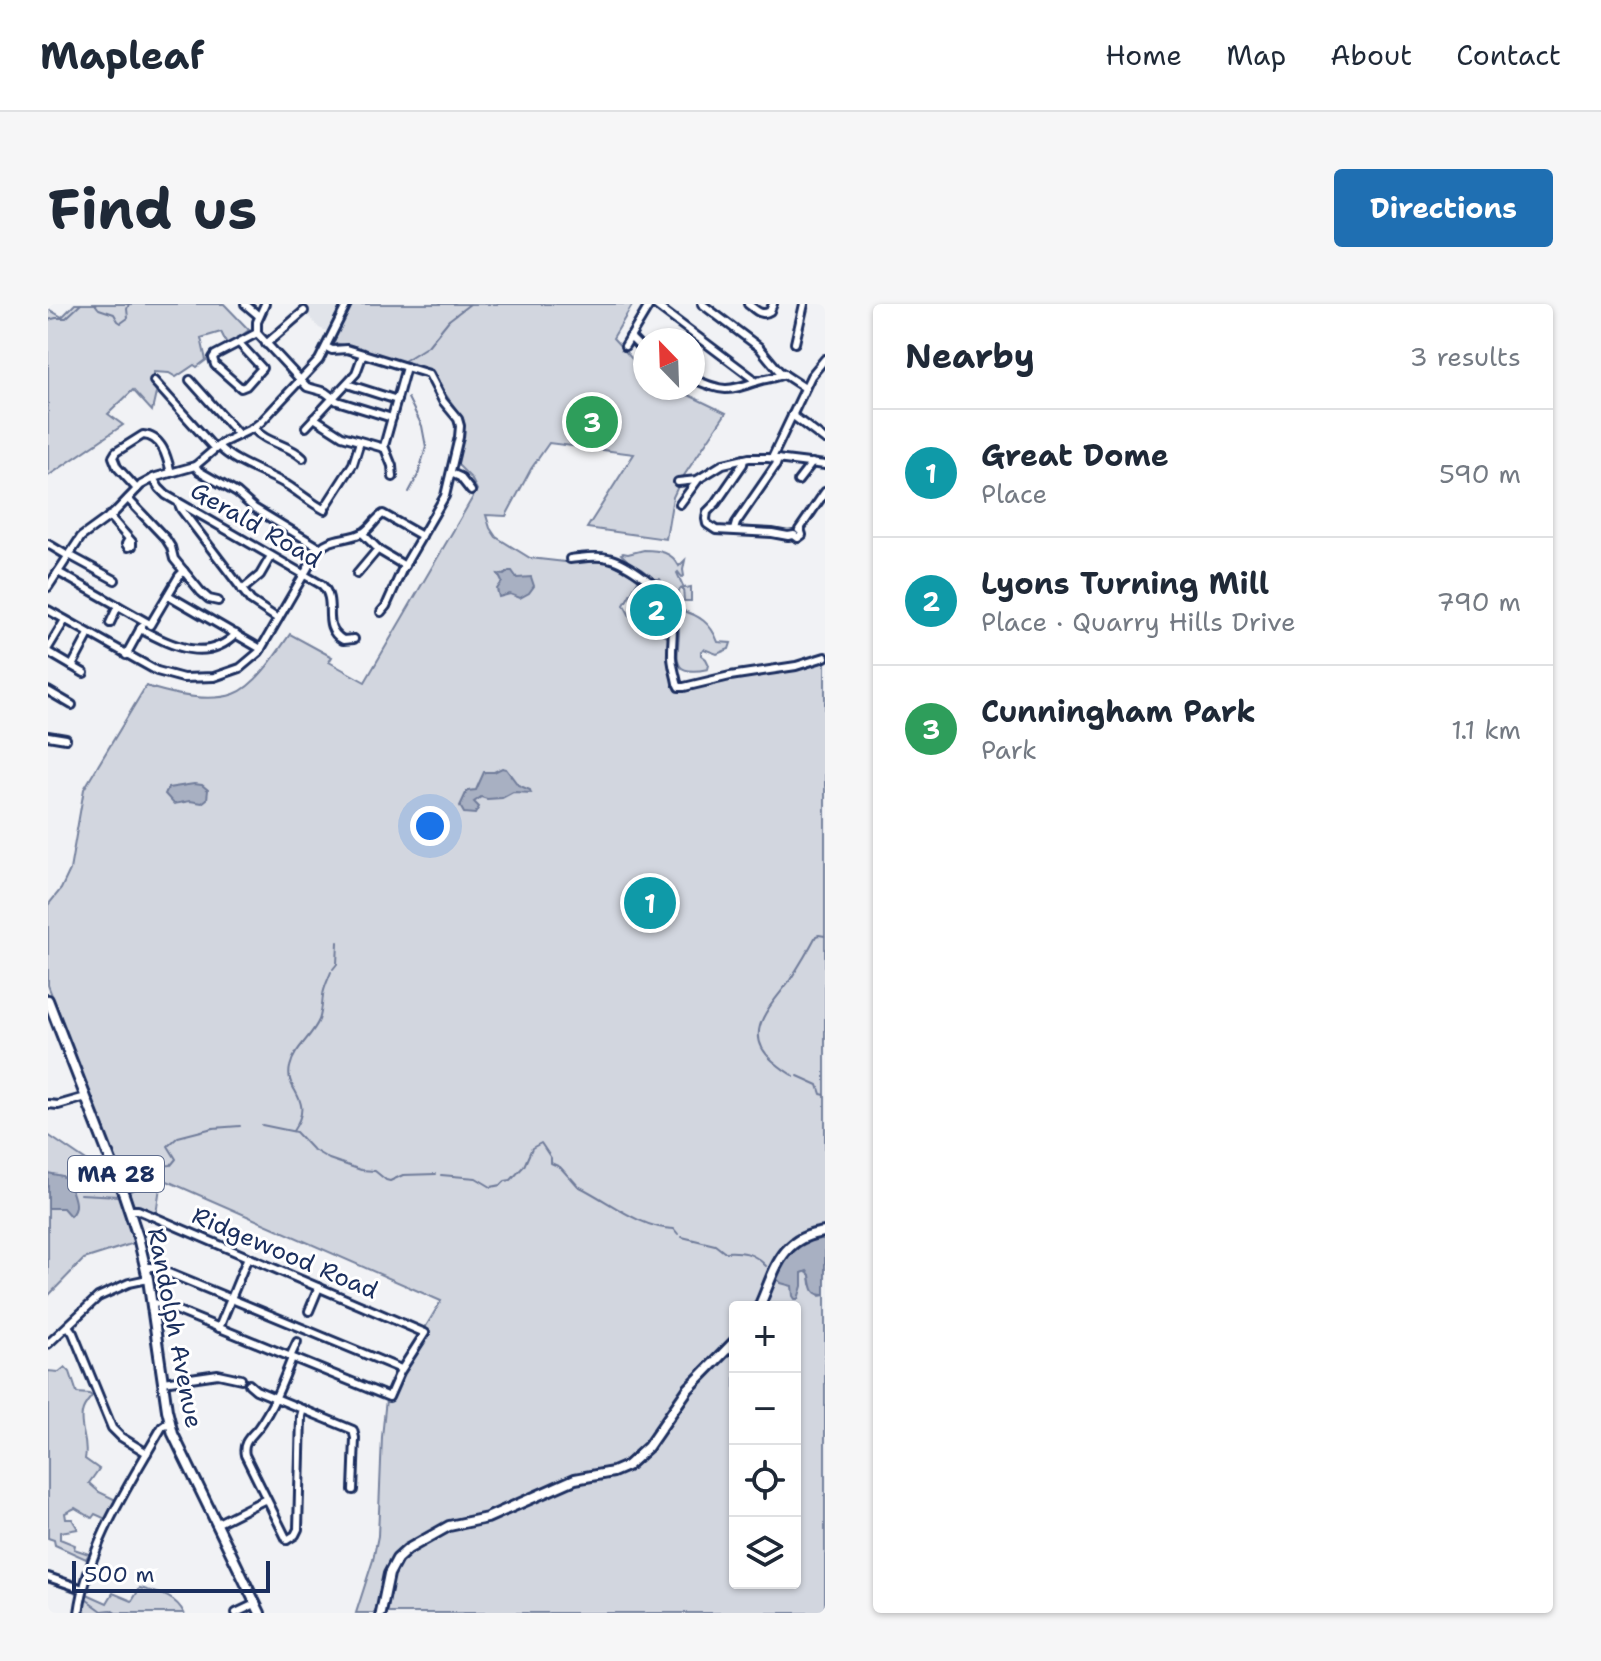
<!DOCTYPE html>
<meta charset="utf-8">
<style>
body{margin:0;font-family:"Shantell Sans",sans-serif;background:#f6f6f7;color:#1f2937}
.controls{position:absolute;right:24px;bottom:24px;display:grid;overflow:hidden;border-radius:8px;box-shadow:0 2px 6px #0004}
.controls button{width:72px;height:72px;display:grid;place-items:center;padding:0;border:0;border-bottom:2px solid #e0e1e3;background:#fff;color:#1f2937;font:40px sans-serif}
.compass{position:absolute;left:585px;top:24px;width:72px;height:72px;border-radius:50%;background:#fff;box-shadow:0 2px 6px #0004;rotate:337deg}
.scale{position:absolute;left:24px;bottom:20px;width:198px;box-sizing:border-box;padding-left:8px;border:4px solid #1b2f5e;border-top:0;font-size:22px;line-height:28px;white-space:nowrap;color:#1b2f5e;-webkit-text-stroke:6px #fff;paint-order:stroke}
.you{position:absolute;left:382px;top:522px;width:28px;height:28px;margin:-20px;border:6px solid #fff;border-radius:50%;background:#1a73e8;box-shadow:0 0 0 12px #1a73e833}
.badge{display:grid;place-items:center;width:52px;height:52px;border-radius:50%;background:#1f6fb2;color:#fff;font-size:26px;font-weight:700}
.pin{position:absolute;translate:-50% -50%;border:4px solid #fff;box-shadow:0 2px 8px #0006}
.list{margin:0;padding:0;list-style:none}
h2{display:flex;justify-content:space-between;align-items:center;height:104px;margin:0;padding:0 32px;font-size:34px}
h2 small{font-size:26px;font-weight:400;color:#747a83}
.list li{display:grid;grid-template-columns:52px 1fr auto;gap:24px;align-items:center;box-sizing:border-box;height:128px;padding:0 32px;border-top:2px solid #e0e1e3}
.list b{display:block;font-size:30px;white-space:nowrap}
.list p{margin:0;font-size:26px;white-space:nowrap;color:#747a83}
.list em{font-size:26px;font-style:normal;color:#747a83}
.icon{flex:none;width:44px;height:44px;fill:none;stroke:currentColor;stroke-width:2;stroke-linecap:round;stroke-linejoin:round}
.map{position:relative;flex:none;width:777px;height:1309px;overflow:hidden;border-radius:8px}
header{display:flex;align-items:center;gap:48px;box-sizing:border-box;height:112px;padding:0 40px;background:#fff;border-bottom:2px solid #e0e1e3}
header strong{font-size:38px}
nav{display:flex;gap:44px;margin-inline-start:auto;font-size:28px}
.intro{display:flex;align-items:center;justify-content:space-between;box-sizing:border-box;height:192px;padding:0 48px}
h1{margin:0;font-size:56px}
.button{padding:20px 36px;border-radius:8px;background:#1f6fb2;color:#fff;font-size:28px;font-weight:700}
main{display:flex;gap:48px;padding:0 48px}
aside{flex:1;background:#fff;border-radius:8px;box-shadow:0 2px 6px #0004}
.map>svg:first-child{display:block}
.built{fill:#e1e4ea}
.green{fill:#d2d6df;stroke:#76829e;stroke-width:2;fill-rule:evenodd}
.water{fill:#a8b0c2;stroke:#707c9a;stroke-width:2}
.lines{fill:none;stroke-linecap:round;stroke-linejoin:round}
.stream{stroke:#707c9a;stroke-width:2}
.minor-casing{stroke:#1b2f5e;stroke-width:12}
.major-casing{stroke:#1b2f5e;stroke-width:14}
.minor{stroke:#fff;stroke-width:6}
.major{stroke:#fff;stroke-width:8}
.labels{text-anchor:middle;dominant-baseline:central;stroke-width:6;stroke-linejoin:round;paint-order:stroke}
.shield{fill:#fff;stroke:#5f6d8e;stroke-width:2}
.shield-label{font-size:22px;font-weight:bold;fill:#1b2f5e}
.street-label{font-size:24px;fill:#1b2f5e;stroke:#fff}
</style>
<header>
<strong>Mapleaf</strong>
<nav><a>Home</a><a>Map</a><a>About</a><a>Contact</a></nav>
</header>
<div class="intro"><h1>Find us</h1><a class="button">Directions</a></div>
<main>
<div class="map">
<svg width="777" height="1309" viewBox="0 0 777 1309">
<rect width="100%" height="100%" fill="#f1f2f5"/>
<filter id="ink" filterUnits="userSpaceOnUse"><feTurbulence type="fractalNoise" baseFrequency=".0125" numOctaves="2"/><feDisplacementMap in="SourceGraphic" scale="16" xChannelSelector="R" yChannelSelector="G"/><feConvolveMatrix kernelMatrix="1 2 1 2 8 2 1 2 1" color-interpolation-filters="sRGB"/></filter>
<g filter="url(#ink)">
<path class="built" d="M251,0H294L281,28L271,24Z"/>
<g class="green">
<path d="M27,0H176L201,26L180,42L173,28L153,34L158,56L149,63L146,61L128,73L121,69L106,68V74L102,78L109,85L104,107L85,86L60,110L75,121L0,172V5L14,13Z"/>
<path d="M303,0H585L565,34L597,69V84H626L678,109L633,176L625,193L618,235L539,224L586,150L501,139L483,165L458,212L438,211L442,224L448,233L482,254L517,258L560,257L591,275L576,301L582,312L621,334V356L629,387L777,355V975L757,967L762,971L763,980L772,992L777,991V1309H308L325,1256L330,1232L334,1133L338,1095L346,1076L393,997L117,876L112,883L108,910L84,900L0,681V601L13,585L22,566L36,485L98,382C123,390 160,399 186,390C208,382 229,349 242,330L284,353L281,358L317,378L429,186L423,174L408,159L416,122L415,115L383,70L370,64L284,38ZM687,1003H747V1279H687Z"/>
<path d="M596,246C611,246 624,248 631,262L637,256L635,266L636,272L634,273L630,268L629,269L635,282L638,284L643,283V297H636L635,284L632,285L629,292L632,304L628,306L625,296L612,275H607L594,265L582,259L573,250L575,249L580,250Z"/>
<path d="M632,306C651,311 663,319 670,338L683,339L681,345L669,350L656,345L653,347V351L658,355L661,361L660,365C618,374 632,350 631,325C631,317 630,314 632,306Z"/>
<path d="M0,831L66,876L86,939L36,955L0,992Z"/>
<path d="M17,1063L22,1068L29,1089L41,1090L44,1092C40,1097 35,1102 34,1109C31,1125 41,1137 37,1155L51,1165L41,1179L51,1188L70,1197L60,1216L47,1210L44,1214L27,1204L17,1209L18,1215H24L30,1225L12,1228V1235L27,1241L26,1245L41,1250L38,1255L7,1241L6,1236L0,1234V1067L11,1068Z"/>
<path d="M92,1284C110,1289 127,1291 136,1309H40L34,1307L39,1290L59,1299L65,1289L84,1297Z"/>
</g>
<g class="water">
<path d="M461,267H464L469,274L483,273L486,282L481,289L472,294L462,290L451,293L449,285L454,278L450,270L456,271Z"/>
<path d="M454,464L458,465L470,481L482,486L483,489L465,488L454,494L439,495L433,493L426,498L431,503L427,510L416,509L412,502L419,487L428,486L436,468H446Z"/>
<path d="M146,480L154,481L160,486L159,495L154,499L142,497L126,500L117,490L120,484Z"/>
<path d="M0,869L14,872L21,878C23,889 33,902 22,912L15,904H0Z"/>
<path d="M777,932V991C763,992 764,982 762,971L759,967L754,969V982L750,995H747L745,992L744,982L733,979L728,974C737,950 751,936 777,932Z"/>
</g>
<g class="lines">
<g class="stream">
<path d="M47,0L50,4"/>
<path d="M51,5L66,10L70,17L73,19L80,14L79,5L81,0"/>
<path d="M0,16L8,14H18L33,0"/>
<path d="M353,59L380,42L401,16L422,0"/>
<path d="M360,94L374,122L378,143L370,171L361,188"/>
<path d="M285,665L289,660L290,638"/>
<path d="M746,772C738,768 732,763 725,757C692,729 724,701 742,676C751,662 760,647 768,632L771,631L777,632"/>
<path d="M750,772L770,781L773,790L777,791"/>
<path d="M214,821L248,828L264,845L281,855L313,866L327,867L338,876L342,877L355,871L388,870"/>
<path d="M245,827C268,794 236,788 242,763C246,744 264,733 271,716C274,708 274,699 275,691C276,683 280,676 283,668"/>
<path d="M393,871L428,874L443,883L453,881L457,877L463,876L476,862L484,844L493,839L503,854V859L512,863L521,873"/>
<path d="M523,874L530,882C561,897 591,924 626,925L630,930"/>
<path d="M109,878C113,869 110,861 123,861L128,855L120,842L130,833L165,824L192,822"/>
<path d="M82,887L105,879"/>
<path d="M32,890L71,892"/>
<path d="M634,933L667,941L676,948C694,947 705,948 718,962"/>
<path d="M0,1278L30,1289"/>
<path d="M37,1291L39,1296L54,1307L63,1306L68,1309"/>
</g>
<g class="minor-casing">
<g id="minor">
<path d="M197,0L211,12"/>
<path d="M217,0L209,18V29L259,83L277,88L289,97L344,114"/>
<path d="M606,0L703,73L707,78"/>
<path d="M654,0L711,43L731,67L757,84"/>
<path d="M700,0C707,5 713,13 722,7L725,0"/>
<path d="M582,33L597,48"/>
<path d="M191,39L214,64L198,82L193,84L167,61L165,54L167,51L209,29"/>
<path d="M747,39L756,0"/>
<path d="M218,40L256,7"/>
<path d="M577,42L602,0"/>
<path d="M278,43L284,46L299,45L381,70L395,97L410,115L412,122L411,133L397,192L354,266L338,302L333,308"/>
<path d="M645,75C677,88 678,88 710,77C719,74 728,74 736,70"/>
<path d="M142,76L191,131"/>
<path d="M106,77L167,145"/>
<path d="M299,80L349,96"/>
<path d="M744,111L777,136"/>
<path d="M266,114L294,132L336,144"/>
<path d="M258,123L308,69L315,50"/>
<path d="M205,124C219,140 241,140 255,154"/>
<path d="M170,142C189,161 216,167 239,181C252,189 263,199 277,206"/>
<path d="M724,154L763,72L777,55"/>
<path d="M696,155L695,160L668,199L659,208L658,215L659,220L668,226L724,229L740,232L746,231L750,234L754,231L752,225"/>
<path d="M147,162L151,167L189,189L206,204L272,244"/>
<path d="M403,169L412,173L423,187"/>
<path d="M345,173L344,162L336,142L358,63"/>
<path d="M105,174L111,184L118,191L274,281C291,298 271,322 295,336L306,335"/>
<path d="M750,177L764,159"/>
<path d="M630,178L649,176L675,160L701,154H720L777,161"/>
<path d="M89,185L69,163L65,153L68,148L95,131C114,132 119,153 123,169"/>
<path d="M80,195L118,235L123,243L126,255L153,288L161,295L170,297"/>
<path d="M130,198L133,205L203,297L230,315"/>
<path d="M632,200L649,177"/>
<path d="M276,205L305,160L312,138"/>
<path d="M61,212L84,238V242L80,243L78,240L81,235"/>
<path d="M686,226L688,219L728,161L730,155"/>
<path d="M751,226L777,188"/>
<path d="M314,229L332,247L357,262"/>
<path d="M0,240L20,252"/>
<path d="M21,251L67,276"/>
<path d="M522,255C534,254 547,251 560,254C578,258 617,285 622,303C627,318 624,333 624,348C623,358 627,368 629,379"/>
<path d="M10,268L102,320"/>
<path d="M309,270L330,245"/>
<path d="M0,283L33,233L66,209L93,181L108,173L147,162L174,139L205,124L213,118L271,56L299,0"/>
<path d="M194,286L212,271L223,252"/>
<path d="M120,291L213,345"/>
<path d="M0,306L109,367L135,374L166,373L192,364L211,348L269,248C280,232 300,237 316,228C324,223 327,215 335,210L374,232"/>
<path d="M62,319L70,302"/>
<path d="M102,321L131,272L136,267"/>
<path d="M92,325C123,341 158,360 188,330"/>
<path d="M0,344L17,316"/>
<path d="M0,348L36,369"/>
<path d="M78,351L94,322"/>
<path d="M24,362L41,330"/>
<path d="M629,379L631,383H636L682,372L748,362L777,353"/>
<path d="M0,387L24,401"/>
<path d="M0,432L18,435"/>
<path d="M0,800L10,801L38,793"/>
<path d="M82,906H90L377,1029L352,1068L341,1093L113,1000L104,999"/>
<path d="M98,963H106L353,1065"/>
<path d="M261,1007L271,983"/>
<path d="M20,1022L25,1029L64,1124L73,1133L99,1149"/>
<path d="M171,1024L200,953"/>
<path d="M0,1040L50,993L81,979L100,975"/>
<path d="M242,1053L249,1038"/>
<path d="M244,1054C235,1077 225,1104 210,1124C203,1133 194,1138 197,1151L239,1236L247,1231L250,1225L253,1112L255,1105"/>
<path d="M115,1078L170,1070L193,1075"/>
<path d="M201,1080L208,1086L305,1126L307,1134L305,1186"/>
<path d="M168,1220L218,1195"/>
<path d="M0,1273L35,1285"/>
<path d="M31,1309C40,1242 81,1181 114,1123L121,1118"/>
<path d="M188,1309L207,1300"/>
</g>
</g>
<g class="major-casing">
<g id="major">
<path d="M0,696L76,891L90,933L100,975L119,1106L125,1130L212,1309"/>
<path d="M711,1003C727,968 731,933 777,928"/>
<path d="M333,1309L341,1270L349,1255L360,1245L401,1222L439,1214L527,1175L565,1168L579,1162L600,1143L640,1085L687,1037"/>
</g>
</g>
<use href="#minor" class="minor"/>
<use href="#major" class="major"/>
</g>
</g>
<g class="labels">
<rect class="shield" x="20" y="852" width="96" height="36" rx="6"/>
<g class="shield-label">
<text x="68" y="870">MA 28</text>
</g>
<g class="street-label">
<text transform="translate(208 221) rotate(30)">Gerald Road</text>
<text transform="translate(237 949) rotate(23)">Ridgewood Road</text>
<text transform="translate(127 1024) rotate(79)">Randolph Avenue</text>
</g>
</g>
</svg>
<div class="controls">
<button>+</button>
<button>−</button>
<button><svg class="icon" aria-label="locate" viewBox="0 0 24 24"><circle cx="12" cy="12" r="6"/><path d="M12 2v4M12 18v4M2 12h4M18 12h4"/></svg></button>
<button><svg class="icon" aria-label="layers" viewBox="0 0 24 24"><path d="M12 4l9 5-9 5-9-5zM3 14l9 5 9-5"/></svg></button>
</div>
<svg class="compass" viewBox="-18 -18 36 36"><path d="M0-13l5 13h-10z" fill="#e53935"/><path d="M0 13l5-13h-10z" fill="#747a83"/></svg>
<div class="scale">500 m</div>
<div class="you"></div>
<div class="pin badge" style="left:602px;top:599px;background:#0f9aa8">1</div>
<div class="pin badge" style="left:608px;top:306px;background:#0f9aa8">2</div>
<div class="pin badge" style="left:544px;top:118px;background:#2e9e5b">3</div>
</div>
<aside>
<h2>Nearby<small>3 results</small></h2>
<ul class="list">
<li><span class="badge" style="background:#0f9aa8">1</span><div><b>Great Dome</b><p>Place</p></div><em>590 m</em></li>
<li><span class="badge" style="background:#0f9aa8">2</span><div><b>Lyons Turning Mill</b><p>Place · Quarry Hills Drive</p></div><em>790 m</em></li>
<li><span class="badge" style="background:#2e9e5b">3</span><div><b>Cunningham Park</b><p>Park</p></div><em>1.1 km</em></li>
</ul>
</aside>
</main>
